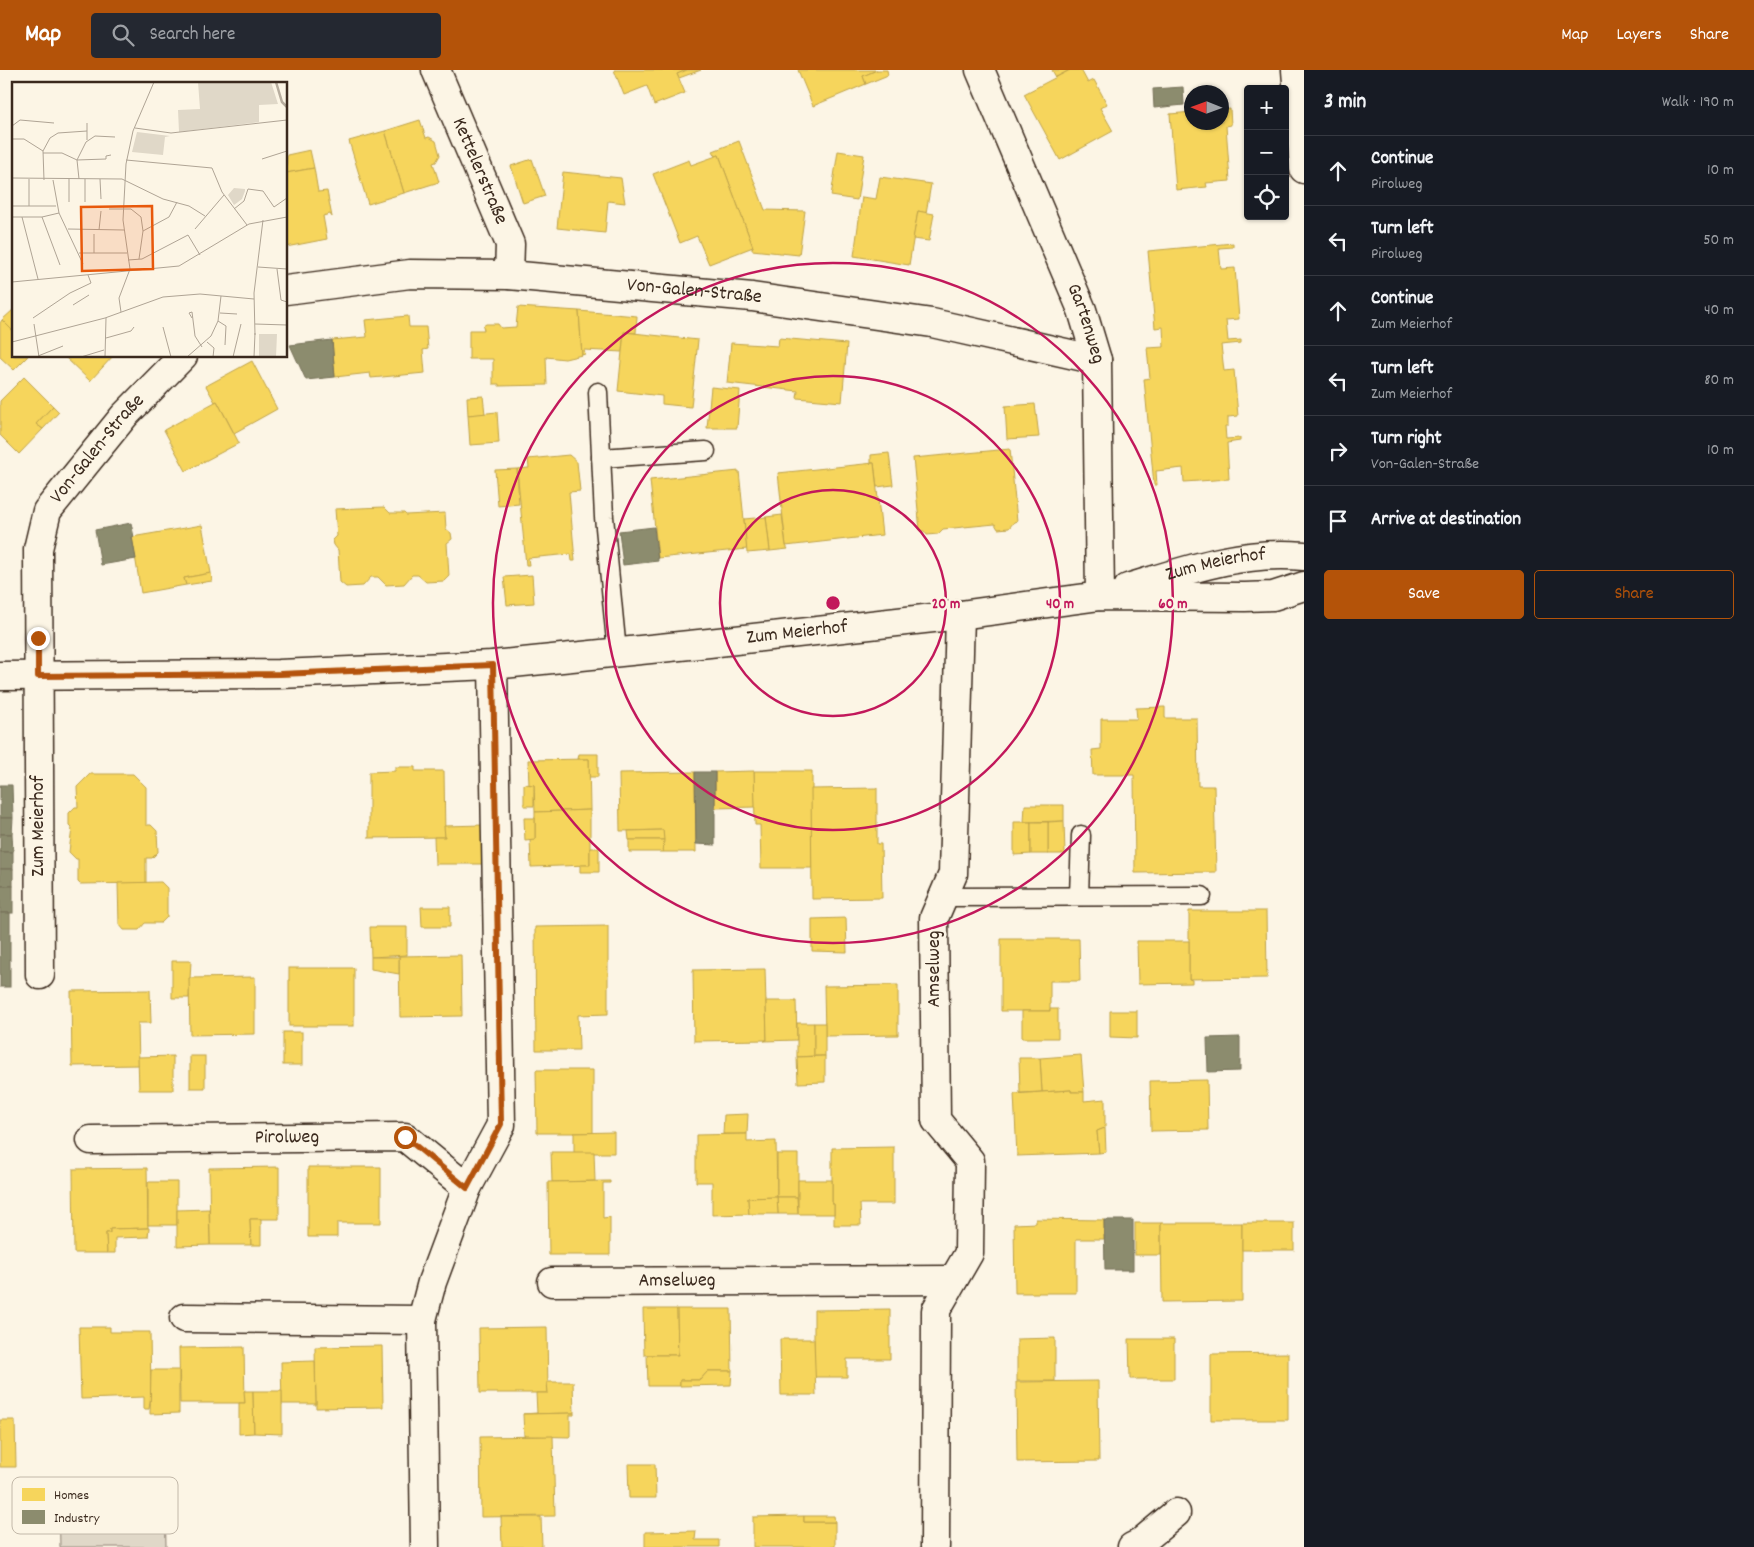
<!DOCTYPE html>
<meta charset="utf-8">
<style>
body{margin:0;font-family:Dekko,sans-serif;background:#242831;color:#f1f3f6}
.controls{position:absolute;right:15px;top:15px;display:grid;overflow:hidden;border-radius:5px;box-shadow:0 1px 4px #0004}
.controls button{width:45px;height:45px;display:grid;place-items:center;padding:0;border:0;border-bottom:1px solid #363941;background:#171b24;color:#f1f3f6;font:25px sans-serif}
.compass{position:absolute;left:1184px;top:15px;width:45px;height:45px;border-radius:50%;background:#171b24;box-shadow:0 1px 4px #0004;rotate:271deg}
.stop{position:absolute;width:15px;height:15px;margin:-11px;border:4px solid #b45309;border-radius:50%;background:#fff}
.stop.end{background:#b45309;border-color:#fff;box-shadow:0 1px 5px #0008}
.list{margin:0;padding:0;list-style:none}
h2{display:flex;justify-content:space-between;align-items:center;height:65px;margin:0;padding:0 20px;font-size:21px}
h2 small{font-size:16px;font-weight:400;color:#9ea1a6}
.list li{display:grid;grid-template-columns:32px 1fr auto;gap:15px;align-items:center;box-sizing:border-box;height:70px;padding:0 20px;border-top:1px solid #363941}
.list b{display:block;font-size:19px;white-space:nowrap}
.list p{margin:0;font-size:16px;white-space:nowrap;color:#9ea1a6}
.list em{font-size:16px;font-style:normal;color:#9ea1a6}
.actions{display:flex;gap:10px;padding:15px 20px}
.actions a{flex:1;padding:11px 0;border:1px solid #b45309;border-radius:5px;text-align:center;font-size:18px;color:#b45309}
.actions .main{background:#b45309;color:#fff}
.icon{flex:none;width:28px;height:28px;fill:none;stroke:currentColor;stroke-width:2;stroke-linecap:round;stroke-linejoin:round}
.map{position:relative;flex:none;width:1304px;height:1477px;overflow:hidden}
header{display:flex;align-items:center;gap:30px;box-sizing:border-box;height:70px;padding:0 25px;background:#b45309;color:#fff}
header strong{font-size:24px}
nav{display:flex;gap:28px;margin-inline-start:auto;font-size:18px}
.search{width:350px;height:45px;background:#242831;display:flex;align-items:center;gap:12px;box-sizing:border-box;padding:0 18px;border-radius:5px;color:#9ea1a6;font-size:19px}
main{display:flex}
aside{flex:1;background:#171b24}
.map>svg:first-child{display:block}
.green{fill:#e0d8c8;stroke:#8e8173}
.homes{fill:#f6d55c;stroke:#bea249}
.industry{fill:#8c8c6e;stroke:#746f56}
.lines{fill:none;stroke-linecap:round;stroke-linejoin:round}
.lane-casing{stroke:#3b2a1e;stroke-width:21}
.street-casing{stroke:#3b2a1e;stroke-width:31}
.secondary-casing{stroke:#3b2a1e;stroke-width:31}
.lane{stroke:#fcf5e5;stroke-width:18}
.street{stroke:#fcf5e5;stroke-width:28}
.secondary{stroke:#fcf5e5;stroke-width:28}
.route{stroke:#b45309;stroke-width:6}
.ring{fill:none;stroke:#c2185b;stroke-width:2.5}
.labels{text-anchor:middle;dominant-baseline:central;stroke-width:5;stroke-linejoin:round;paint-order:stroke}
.street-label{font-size:20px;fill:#3b2a1e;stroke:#fcf5e5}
.inset-river{fill:none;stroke:#b7ad9e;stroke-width:2.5}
.inset-road{fill:none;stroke:#afa495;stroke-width:1}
.view{fill:#e8590c;fill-opacity:0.15;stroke:#e8590c;stroke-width:2.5}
.inset-edge{fill:none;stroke:#3b2a1e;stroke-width:2.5}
.key{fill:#fcf5e5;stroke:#c2b8a9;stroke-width:1}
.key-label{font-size:14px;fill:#3b2a1e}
.centre{fill:#c2185b;stroke:#fcf5e5;stroke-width:2.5}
.ring-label{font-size:15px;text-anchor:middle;font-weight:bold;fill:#c2185b;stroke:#fcf5e5;stroke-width:5;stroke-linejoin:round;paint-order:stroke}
</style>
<header>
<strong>Map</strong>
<div class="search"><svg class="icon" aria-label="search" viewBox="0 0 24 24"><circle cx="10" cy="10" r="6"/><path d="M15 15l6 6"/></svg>Search here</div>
<nav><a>Map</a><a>Layers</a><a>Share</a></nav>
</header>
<main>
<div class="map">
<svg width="1304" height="1477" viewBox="0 0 1304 1477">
<rect width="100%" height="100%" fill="#fcf5e5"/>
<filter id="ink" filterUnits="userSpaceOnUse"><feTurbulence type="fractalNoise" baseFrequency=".02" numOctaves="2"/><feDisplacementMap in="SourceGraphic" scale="10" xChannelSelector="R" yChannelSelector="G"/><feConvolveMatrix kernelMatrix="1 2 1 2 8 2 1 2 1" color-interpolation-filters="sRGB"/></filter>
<g filter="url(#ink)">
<path class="green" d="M165,1422L166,1477H60L59,1424Z"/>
<g class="homes">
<path d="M614,0H687L677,4L685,23L654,35L647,16L624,25Z"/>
<path d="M687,0H701L679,8L677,4Z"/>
<path d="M798,0H877L863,6L866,14L813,36Z"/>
<path d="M877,0H887L888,5L866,14L863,6Z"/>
<path d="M1052,0H1070L1056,7Z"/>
<path d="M1070,0H1081L1088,13L1094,10L1107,34L1100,38L1113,61L1060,90L1024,24Z"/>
<path d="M1230,39L1231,55L1226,56L1230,111L1206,113L1207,117L1176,120L1170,44L1192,42V52H1222V40Z"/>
<path d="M420,50L426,68L429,67L436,71L440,85L436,92L433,93L439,112L404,123L385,61Z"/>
<path d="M385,61L404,123L368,134L349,71Z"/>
<path d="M739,71L765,140L805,141L799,185L752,180V178L753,177L719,85L716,86L713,81Z"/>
<path d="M310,80L314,98L286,103L287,85Z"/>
<path d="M838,81L864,85L857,130L831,126Z"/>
<path d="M719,85L753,177L709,194L697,166L680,173L653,104L689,90L691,95Z"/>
<path d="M532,89L545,126L523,133L511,96Z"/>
<path d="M314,98L318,122L327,121L332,147L330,144L323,146L327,169L286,177V128L288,127L286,103Z"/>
<path d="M563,102L621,108L625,133L608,131L605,163L557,158Z"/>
<path d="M880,107L931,114L926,143L918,141L909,195L854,186L862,127L876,129Z"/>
<path d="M918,141L934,144L929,171L913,169Z"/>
<path d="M1233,173V177L1219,178L1221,199L1235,198L1239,249L1226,250L1228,271L1241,270V273L1221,275L1224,301L1234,300L1238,346L1228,347V356H1225L1226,369L1240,368V371L1227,373L1229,409L1184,412L1183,398L1156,401L1157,415H1154L1144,309L1150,308L1147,278L1164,277L1163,257L1155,258L1148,181Z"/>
<path d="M518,237L579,241L582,285L565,289L546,287L547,315L499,316V314H493V289H469V260H484L483,256L486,254H498L501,258L516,257Z"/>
<path d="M14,239V262L2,250Z"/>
<path d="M579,241L637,246L636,263L624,262L622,282L584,280L585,284L582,285Z"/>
<path d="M408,246L409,257H426L428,279L423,280L425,303L371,308L370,303L335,307L332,270L367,267L365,250Z"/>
<path d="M2,250L14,262V286H28L14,300L0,287V253Z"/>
<path d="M624,262L698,270L691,337L662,334V326L618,321Z"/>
<path d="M779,268L847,274L842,332L797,328L798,321L727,313L731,273L778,276Z"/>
<path d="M64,286H113L90,311Z"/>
<path d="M252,291L277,339L234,363L217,331L215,332L206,316Z"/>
<path d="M24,307L53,336L36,354L43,359L19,384L0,365V331Z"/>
<path d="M711,317L740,320L737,358H707Z"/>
<path d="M483,326L485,344L468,345L467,327Z"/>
<path d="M217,331L239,373L186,401L164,360Z"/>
<path d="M1035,334L1039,367L1007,369L1005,336Z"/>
<path d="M53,336L59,342L43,359L36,354Z"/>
<path d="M497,342L499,373L470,375L468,345Z"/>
<path d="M1010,379L1017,451L1014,452L1009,458L998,459L995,454L943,459L938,464L927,465L924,461H920L913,388Z"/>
<path d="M889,383L893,415L877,417L874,393H871V385Z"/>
<path d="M569,385L577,392L580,421L569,422L575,491H572L571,484L528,488L529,495H526L517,399L529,398L528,389Z"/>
<path d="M874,393L882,465L786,476L778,403Z"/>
<path d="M517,399L519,434L498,436L495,400Z"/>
<path d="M739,401L747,479L658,488L650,410Z"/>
<path d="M384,437L390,443H404L406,445L445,443L446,459L451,463L452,469L447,473L449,506L444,511L426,512L418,505H412L404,514L386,515L378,507H371L363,516L346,517L340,512L338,480L334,475L333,470L337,466L335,439Z"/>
<path d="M782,445L786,476L788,479L770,481L766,447Z"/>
<path d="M766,447L770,481L747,483L744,449Z"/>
<path d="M202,455L211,503L184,508L186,515L141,523L132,467Z"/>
<path d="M211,503L212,511L186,515L184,508Z"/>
<path d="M532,505L534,533L507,535L504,507Z"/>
<path d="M1165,637V648H1197L1198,716H1214L1216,802L1135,803L1134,705H1093L1092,680L1101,679V649H1137L1136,638Z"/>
<path d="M579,684H598V707H589V689H578Z"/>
<path d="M589,689L590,740L535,742L534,715H529L528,690Z"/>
<path d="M395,697H415V701H444L445,767L369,768V702L395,701Z"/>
<path d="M754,701H812V798H761L760,755H755Z"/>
<path d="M754,701L755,737L715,738V702Z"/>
<path d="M695,702L696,782H663V760L620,761L619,703Z"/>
<path d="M90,704H133L146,717V755H151L157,761L158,782L152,788H146V813L80,814L78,812V789H76L69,782L72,758L69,755V743L75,737H78L77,717Z"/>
<path d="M524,714L534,715V736H524Z"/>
<path d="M877,718V774H881L882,828L812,829L811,719Z"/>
<path d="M1025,735H1064V751L1024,752Z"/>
<path d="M590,740V795L531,797L530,769L535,770V742Z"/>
<path d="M524,748H535V770L525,771Z"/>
<path d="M1064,751L1065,784H1048V752Z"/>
<path d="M1014,752H1031V784L1014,785Z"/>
<rect x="1031" y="752" width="17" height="32"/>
<path d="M483,755L484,794H435L434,767H445L444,756Z"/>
<path d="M663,760L664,770H629L628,761Z"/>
<path d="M629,770H664L663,782H629Z"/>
<path d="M590,778H599V802H580V795H590Z"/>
<path d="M161,812L167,818V847L161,853H145L139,860H124L119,854L118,813Z"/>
<path d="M421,837H450V857H422Z"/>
<path d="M1189,841H1266L1267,908L1189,909Z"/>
<path d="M846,848L847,882L812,881V849Z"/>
<path d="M608,856V944L578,945L579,980H536L535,857Z"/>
<path d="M370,857H407V885L371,887Z"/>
<path d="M1001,869H1079L1080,911H1050V941H1001Z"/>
<path d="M1137,871H1189V909L1192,910V913L1138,914Z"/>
<path d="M461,885L462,946L400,947L399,886Z"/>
<path d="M371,887H399V904L371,899Z"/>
<path d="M172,891H191L189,928H172Z"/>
<rect x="289" y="898" width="65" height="58"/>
<path d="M765,899L767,970L694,971L693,900Z"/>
<path d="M255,907V964L190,965L189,908Z"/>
<path d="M898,915V965L825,966L824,916Z"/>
<path d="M150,920L151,953H138L139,995L72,996L71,921Z"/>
<path d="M766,931H796L797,970L764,971L767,970Z"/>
<path d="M1050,939H1058V968H1022V941H1050Z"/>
<path d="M1110,941H1137V968L1110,967Z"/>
<path d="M797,953H814V986L797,987Z"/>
<rect x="814" y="953" width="11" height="33"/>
<rect x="283" y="962" width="19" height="33"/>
<path d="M1081,985L1084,1022H1071V1020L1042,1022L1040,988Z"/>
<path d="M173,986V1020H139L138,987Z"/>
<rect x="190" y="986" width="15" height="32"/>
<path d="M825,986V1012L798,1013L797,987Z"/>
<path d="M1019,988H1040L1042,1022L1020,1023Z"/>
<path d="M536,1000H593V1063H537Z"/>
<path d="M1207,1010L1208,1060L1151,1061L1150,1011Z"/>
<path d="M1071,1020V1022H1084V1031L1105,1029V1058L1097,1061L1099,1083L1017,1086L1014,1024Z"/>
<path d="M748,1044L747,1064H723L724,1045Z"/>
<path d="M1105,1058L1106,1082L1099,1083L1097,1061Z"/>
<path d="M614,1062V1083H574V1063Z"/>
<path d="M747,1064V1072L776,1071L777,1127L748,1128L749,1144L712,1145V1112H696V1065Z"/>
<path d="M894,1077V1134H860L861,1155H834V1134H832V1078Z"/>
<path d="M551,1082H594L595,1111L552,1112Z"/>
<path d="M777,1084H798V1144L797,1127H777Z"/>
<path d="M279,1097V1149H250L251,1175H210L209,1098Z"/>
<path d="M308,1097H381V1153H337V1167H308Z"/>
<path d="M147,1098L148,1158L110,1159V1163H106L107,1183H74L73,1099Z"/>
<path d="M798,1110H832V1134H834V1144H798Z"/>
<path d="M610,1111V1113H603V1148L610,1147V1185H549L548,1112Z"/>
<rect x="148" y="1112" width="29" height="43"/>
<path d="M777,1127H797L798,1144H778Z"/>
<path d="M777,1127L778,1144H749L748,1128Z"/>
<path d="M209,1139L210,1175L177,1176V1140Z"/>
<path d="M250,1149H261V1175H251Z"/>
<path d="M1036,1149L1104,1150V1169H1076V1223H1015L1014,1154L1036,1153Z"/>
<rect x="1135" y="1153" width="26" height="32"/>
<path d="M1161,1153H1242V1231L1162,1232Z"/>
<rect x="1242" y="1153" width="52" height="27"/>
<path d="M149,1158L148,1167L115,1168V1183H107L106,1163H110V1159Z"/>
<path d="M643,1239H677L678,1285H644Z"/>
<path d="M677,1239H731L732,1301H708L700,1310H680V1316H648L647,1285H678Z"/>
<path d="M890,1239V1289H847V1307H814V1240Z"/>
<path d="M79,1257H110V1262H150L151,1326L149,1339H144V1327L81,1329Z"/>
<path d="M547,1257L548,1323H480L479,1258Z"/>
<path d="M1055,1268V1311H1017V1269Z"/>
<path d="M780,1269H814L816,1325H781Z"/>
<path d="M1129,1269H1174V1309H1130Z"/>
<path d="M382,1276L383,1337L316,1338L315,1277Z"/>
<path d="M244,1277L245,1333H180L179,1278Z"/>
<path d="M1288,1283V1350H1211V1284Z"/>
<path d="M315,1291L316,1334H282L281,1292Z"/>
<path d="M151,1300H179V1343L150,1344Z"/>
<path d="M708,1301H732L731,1315L680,1316V1310H700Z"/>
<path d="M1098,1311L1099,1391L1017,1392L1016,1312Z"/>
<path d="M547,1312H573L574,1343L523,1344L537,1343L536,1323H548Z"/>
<path d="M244,1321H253L254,1363L239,1364V1333H245Z"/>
<path d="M253,1321H282V1364L254,1363Z"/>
<path d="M574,1343V1345H570V1367L524,1366L523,1344Z"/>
<path d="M0,1350H15L16,1397H0Z"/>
<path d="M553,1366L555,1446L481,1447L480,1367Z"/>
<path d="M628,1394H655L656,1428H629Z"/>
<path d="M804,1446V1452H835V1477H753V1447Z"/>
<path d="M804,1446H834L835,1452H804Z"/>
<path d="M501,1447H541L542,1477H502Z"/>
<path d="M696,1461L695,1470H719V1477H645V1462Z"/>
</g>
<g class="industry">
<path d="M1183,17L1184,35L1154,38L1153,19Z"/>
<path d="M332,270L335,307L306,310L290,275Z"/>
<path d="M131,453L134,467H132L136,489L101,495L95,460Z"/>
<path d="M654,457L658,491L623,495L619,461Z"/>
<path d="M695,702H715V775L696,774Z"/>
<path d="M0,715H12L13,748H0Z"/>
<path d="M0,748H13L12,764H0Z"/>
<path d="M0,764H12L13,782H0Z"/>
<rect x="0" y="782" width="13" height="17"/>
<rect x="0" y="799" width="13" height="17"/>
<rect x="0" y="816" width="13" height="27"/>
<rect x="0" y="843" width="10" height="74"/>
<path d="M1240,967V1001L1208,1002L1207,968Z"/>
<path d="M1104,1150H1133V1200H1105Z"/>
</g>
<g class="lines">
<g class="lane-casing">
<g id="lane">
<path d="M598,322L604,447L617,582"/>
<path d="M601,388L706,381"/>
<path d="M1079,826L1081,765"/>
<path d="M943,827L1202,826"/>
</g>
</g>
<g class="street-casing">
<g id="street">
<path id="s1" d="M436,0L510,174L509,205"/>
<path id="s2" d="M980,0L1082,240L1097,290L1100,526"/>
<path id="s3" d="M286,220L410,204L509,205L752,227L932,253L1097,290"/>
<path id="s4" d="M1128,518C1187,500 1242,480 1304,486"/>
<path id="s5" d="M0,606L279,604L493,595L709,573L960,545L1100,526L1245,527L1273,526L1304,516"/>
<path id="s6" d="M40,905L38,479L47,441L124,346L183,286"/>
<path id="s7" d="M91,1070L405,1067L467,1118"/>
<path id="s8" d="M552,1212L953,1210"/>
<path d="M184,1248L422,1250"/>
<path d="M425,1477L422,1250L432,1212L467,1118L501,1055L493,595"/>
<path d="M935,1477L936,1240L969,1183L970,1091L936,1050L934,848L953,804L960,545"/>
<path d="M1132,1477L1140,1473L1176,1443"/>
</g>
</g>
<g class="secondary-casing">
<path id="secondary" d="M1296,0L1304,99"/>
</g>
<use href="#lane" class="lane"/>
<use href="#street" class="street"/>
<use href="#secondary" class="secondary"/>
</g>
</g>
<g class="lines" filter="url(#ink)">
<path class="route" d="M38,568V606L280,604L493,595L501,1054L467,1118L405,1067"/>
</g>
<g class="ring">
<circle cx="833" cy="533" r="113"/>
<circle cx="833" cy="533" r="227"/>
<circle cx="833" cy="533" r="340"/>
</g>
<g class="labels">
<g class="street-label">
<text stroke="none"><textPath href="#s1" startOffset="110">Kettelerstraße</textPath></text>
<text stroke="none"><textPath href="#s3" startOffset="410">Von-Galen-Straße</textPath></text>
<text stroke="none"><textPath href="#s2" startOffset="275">Gartenweg</textPath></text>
<text stroke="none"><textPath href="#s6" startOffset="545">Von-Galen-Straße</textPath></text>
<text stroke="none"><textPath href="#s4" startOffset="91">Zum Meierhof</textPath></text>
<text stroke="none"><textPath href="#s5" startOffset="799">Zum Meierhof</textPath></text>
<text transform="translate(39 756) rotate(-90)">Zum Meierhof</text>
<text transform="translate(935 899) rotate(-90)">Amselweg</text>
<text stroke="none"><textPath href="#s7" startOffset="196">Pirolweg</textPath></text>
<text stroke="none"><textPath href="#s8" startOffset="125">Amselweg</textPath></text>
</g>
</g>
<g transform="translate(12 12)">
<rect width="275" height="275" fill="#fcf5e5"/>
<path d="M186,0H259L266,22L247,23V40L167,50L166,28L188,27ZM125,50L158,54L153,55L151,73L120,70ZM222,106L233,107V109L230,117L222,123L216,113ZM247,252H265L264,275H247Z" fill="#e0d8c8"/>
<path class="inset-river" d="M264,0L270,20L275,25"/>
<path class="inset-road" d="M75,41V58M0,44L8,38L42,41M123,46L159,51L275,38M0,57H12L31,69M31,71H50L65,78L94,77V74L99,73M250,77L275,69M114,78L200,86L210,110L235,143M0,96L110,97L151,117L177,124L193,134M17,97V124M57,97V120M67,97L65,78L74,60L83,54L103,55M73,97V120M88,97L89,117M32,98L31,69L38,56L46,51L75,49M41,98L47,131L71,182M0,124H44M97,127H119L129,135L131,149L127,177M222,127L232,119L236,107L251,109L262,125L275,116M0,135H30L47,131M10,135L26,197M30,135L48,183M56,147L112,148M183,147L212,113M87,148L89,129M131,149L157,135L165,120M82,152V171M67,171H115M116,178L130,177L176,153L188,173M246,185L275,187M265,187L269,218L275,220M0,200L167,184L237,142L275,135M61,223L77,213M109,230L107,216L118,187L111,138L114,82L121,49L142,0M208,231L225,232M21,236L58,211L79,201L76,193M180,236L177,231L180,230L183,254L190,265M206,239L214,244L213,263M22,242L27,275M243,242L275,243M151,245L159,275M243,253L242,211L251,138M94,256L119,249L122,245M0,260L93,236L151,215L188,212L242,217M195,260L202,266L201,275M26,274L51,264M69,275L92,268M93,275L94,236M175,275L199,254L206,239L209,214M221,275L229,242M242,275L243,251"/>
<path class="view" d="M140,124L141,187L70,189L69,125Z"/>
<rect width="275" height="275" class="inset-edge"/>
</g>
<rect x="12" y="1407" width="166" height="57" rx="8" class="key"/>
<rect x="22" y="1418" width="23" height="13" fill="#f6d55c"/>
<rect x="22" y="1440" width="23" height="14" fill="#8c8c6e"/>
<g class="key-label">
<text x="54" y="1429">Homes</text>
<text x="54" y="1452">Industry</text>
</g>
<circle cx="833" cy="533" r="8" class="centre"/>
<g class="ring-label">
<text x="946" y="538">20 m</text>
<text x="1060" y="538">40 m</text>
<text x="1173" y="538">60 m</text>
</g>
</svg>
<div class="controls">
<button>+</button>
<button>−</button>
<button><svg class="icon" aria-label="locate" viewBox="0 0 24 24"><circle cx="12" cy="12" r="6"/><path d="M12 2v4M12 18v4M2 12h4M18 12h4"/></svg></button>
</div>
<svg class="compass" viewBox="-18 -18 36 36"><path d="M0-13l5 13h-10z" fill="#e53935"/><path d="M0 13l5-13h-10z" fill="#9ea1a6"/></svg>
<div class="stop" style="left:405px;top:1067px"></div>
<div class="stop end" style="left:38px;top:568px"></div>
</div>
<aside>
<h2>3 min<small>Walk · 190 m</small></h2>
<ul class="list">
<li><svg class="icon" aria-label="ahead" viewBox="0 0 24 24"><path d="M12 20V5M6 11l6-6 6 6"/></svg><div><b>Continue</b><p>Pirolweg</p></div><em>10 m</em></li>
<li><svg class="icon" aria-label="left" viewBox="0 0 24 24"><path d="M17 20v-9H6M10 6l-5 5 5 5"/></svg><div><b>Turn left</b><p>Pirolweg</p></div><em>50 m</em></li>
<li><svg class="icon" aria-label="ahead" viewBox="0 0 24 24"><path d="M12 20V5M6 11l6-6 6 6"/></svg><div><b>Continue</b><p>Zum Meierhof</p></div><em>40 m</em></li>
<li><svg class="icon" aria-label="left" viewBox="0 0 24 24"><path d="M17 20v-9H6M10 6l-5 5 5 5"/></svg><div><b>Turn left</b><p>Zum Meierhof</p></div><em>80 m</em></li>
<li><svg class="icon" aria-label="right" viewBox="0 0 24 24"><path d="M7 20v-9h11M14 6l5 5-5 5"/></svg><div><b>Turn right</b><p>Von-Galen-Straße</p></div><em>10 m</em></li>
<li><svg class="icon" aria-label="arrive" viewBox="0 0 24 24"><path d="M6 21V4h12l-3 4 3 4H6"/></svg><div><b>Arrive at destination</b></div></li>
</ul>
<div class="actions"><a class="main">Save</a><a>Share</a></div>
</aside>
</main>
